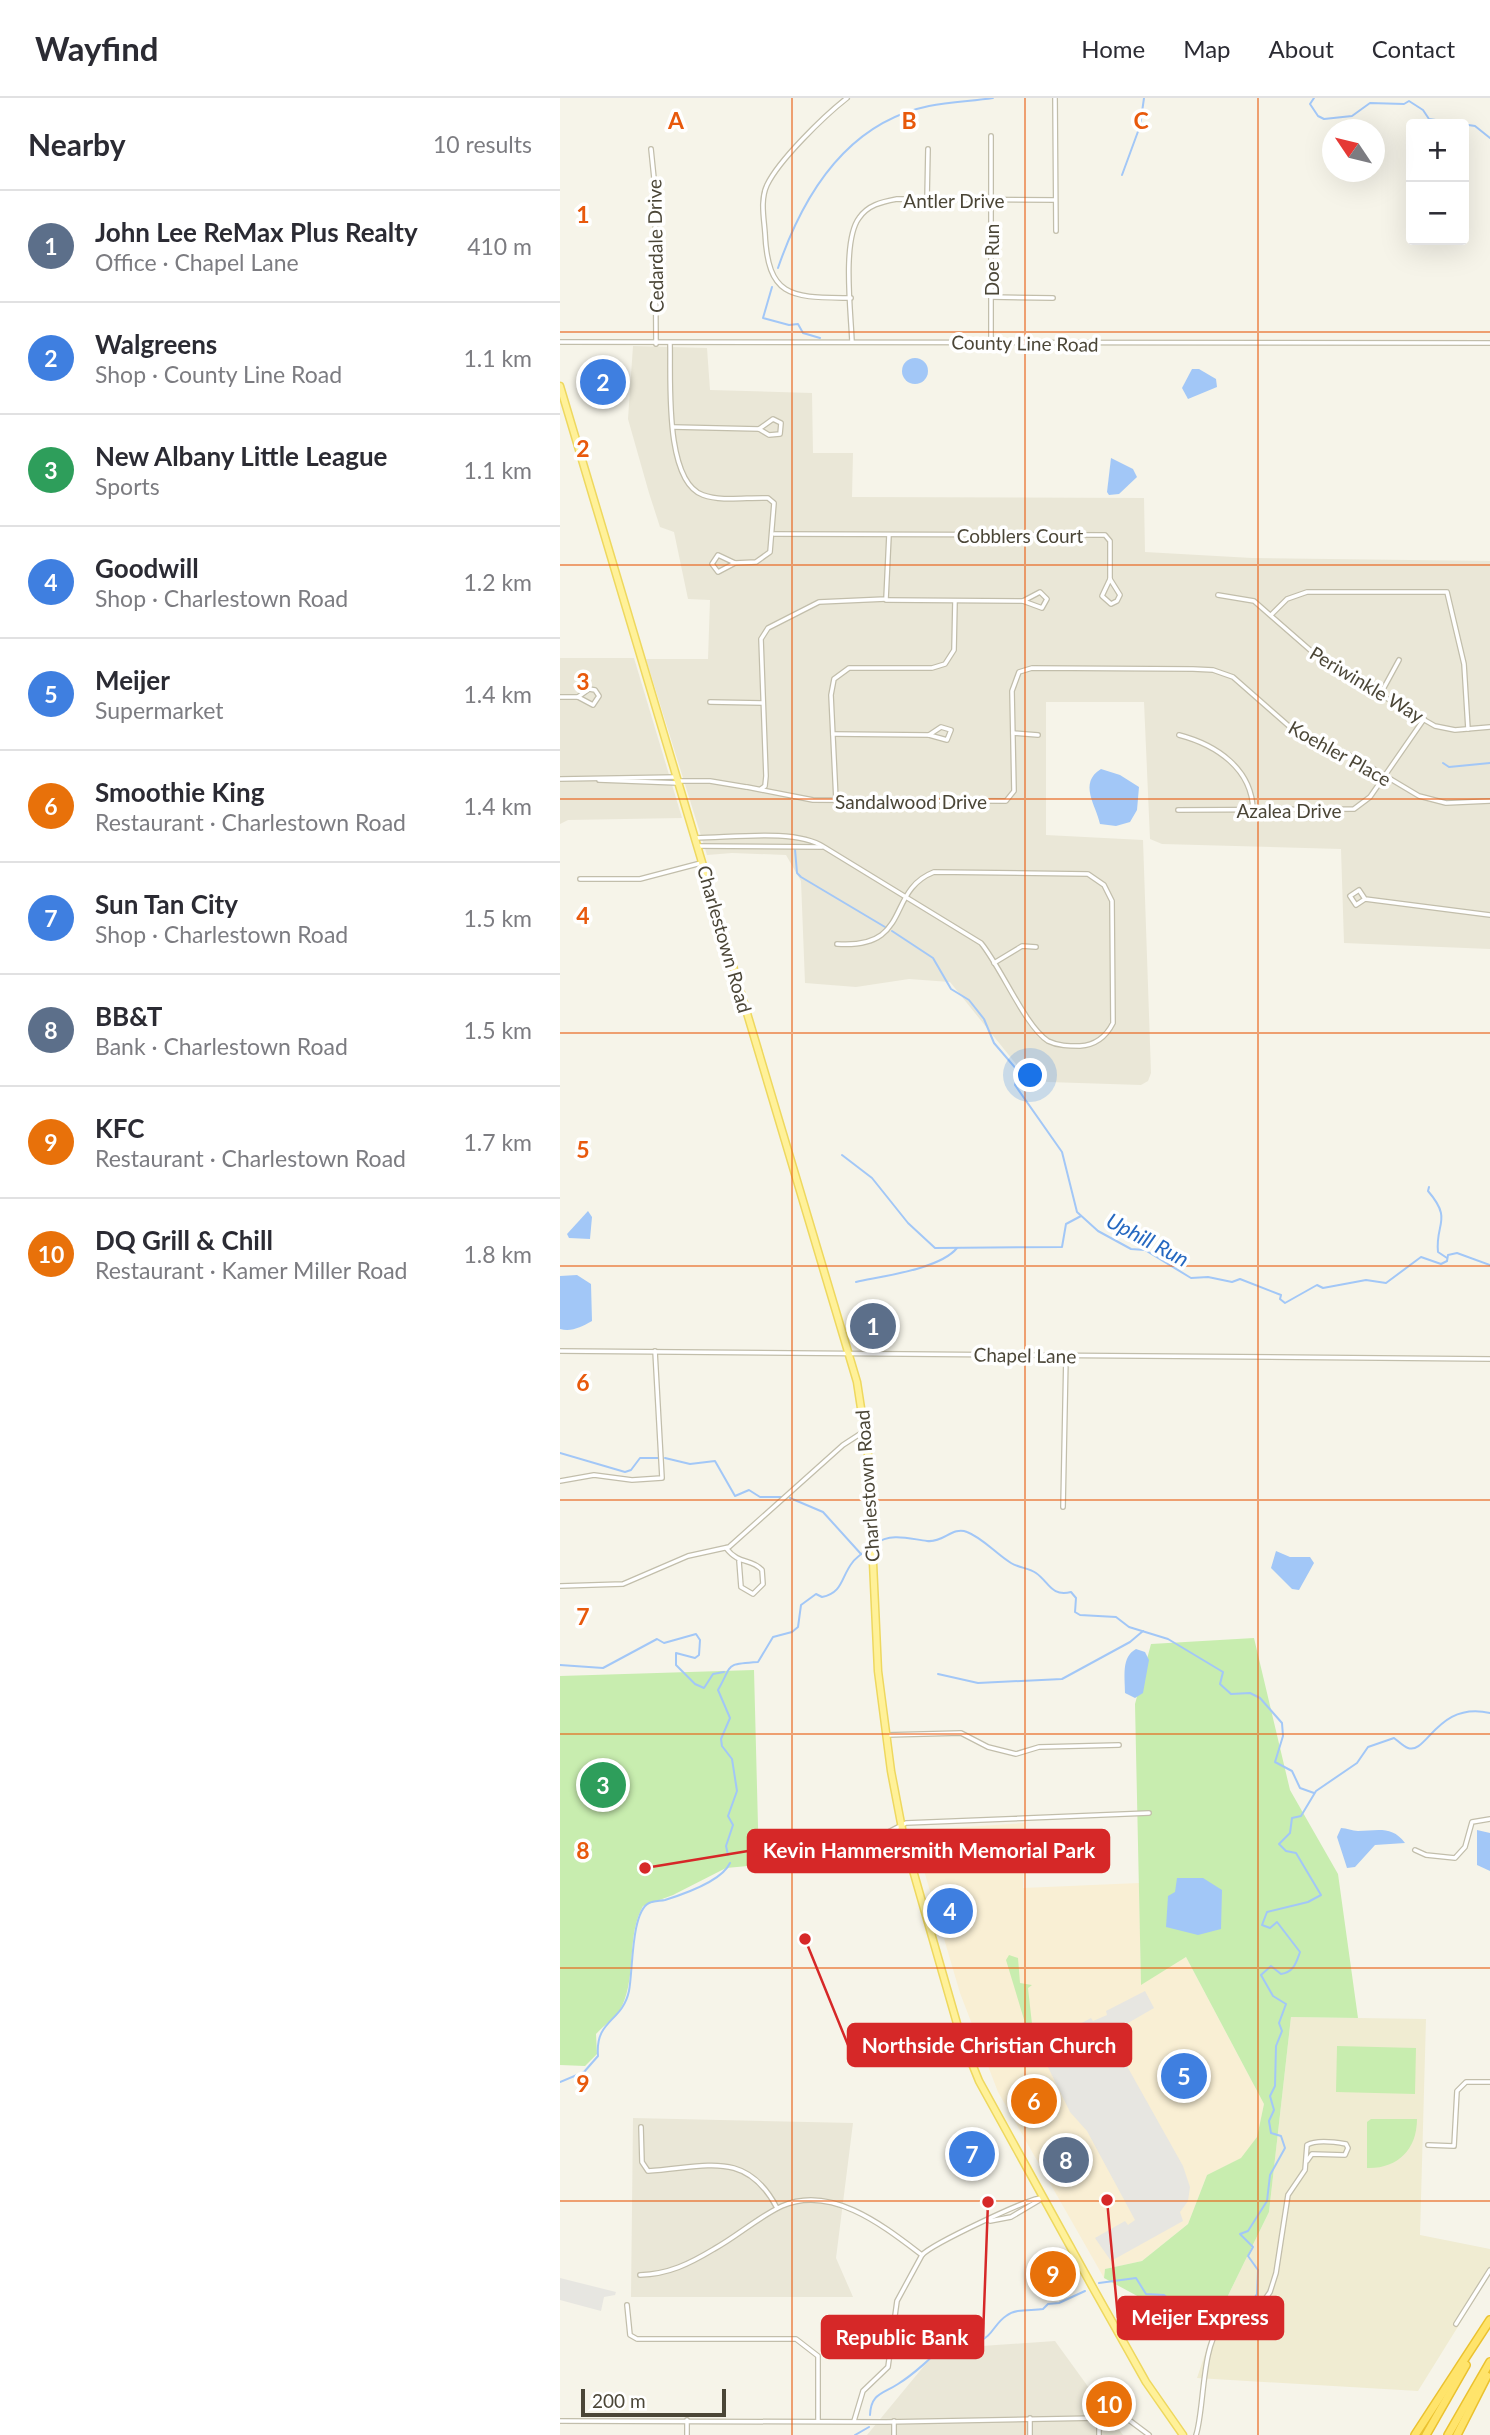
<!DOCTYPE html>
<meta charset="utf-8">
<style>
body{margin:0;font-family:Lato,sans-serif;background:#f2f2f3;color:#2b2b33}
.controls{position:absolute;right:21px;top:21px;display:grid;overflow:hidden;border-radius:7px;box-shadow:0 7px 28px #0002}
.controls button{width:63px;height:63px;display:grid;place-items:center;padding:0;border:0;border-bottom:2px solid #e1e1e2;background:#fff;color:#2b2b33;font:35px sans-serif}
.compass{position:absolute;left:762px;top:21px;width:63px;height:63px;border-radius:50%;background:#fff;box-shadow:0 7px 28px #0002;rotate:305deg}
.scale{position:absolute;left:21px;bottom:18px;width:145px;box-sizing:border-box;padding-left:7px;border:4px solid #4b4637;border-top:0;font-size:19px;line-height:24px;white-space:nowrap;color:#4b4637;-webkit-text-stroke:5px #fff;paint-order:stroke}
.you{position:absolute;left:471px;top:978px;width:24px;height:24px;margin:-18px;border:5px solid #fff;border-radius:50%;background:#1a73e8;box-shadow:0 0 0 10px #1a73e833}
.badge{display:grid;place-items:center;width:46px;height:46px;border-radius:50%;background:#0b8043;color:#fff;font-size:23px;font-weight:700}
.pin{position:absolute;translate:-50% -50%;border:4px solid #fff;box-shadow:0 2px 7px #0006}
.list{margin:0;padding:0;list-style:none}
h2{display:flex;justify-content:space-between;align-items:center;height:91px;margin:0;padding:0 28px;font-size:30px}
h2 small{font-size:23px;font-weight:400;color:#7c7c81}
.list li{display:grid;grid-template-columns:46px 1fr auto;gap:21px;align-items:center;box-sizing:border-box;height:112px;padding:0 28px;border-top:2px solid #e1e1e2}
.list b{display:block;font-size:26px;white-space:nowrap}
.list p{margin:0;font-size:23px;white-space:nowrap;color:#7c7c81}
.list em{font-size:23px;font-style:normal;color:#7c7c81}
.map{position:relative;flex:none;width:930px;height:2337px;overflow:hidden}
header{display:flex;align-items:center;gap:42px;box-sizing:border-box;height:98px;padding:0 35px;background:#fff;border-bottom:2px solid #e1e1e2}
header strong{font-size:33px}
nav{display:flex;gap:38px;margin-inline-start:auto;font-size:24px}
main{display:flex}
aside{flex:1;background:#fff}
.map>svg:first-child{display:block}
.residential{fill:#eae7d7}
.commercial{fill:#f9efd4}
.education{fill:#f0ecd2}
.green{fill:#c8edaf}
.parking{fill:#e7e6e1}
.water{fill:#a2c7f7}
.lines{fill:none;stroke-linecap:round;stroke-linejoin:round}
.stream{stroke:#a2c7f7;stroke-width:2}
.minor-casing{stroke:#c2beab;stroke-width:6}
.primary-casing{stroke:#eed85f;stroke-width:9}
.motorway-casing{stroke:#ebc22f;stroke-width:10}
.minor{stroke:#fff;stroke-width:3.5}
.primary{stroke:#fff199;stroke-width:6}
.motorway{stroke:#ffe46b;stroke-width:7}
.grid{fill:none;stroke:#e8590c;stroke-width:2;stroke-opacity:0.55}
.labels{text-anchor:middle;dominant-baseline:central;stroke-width:7;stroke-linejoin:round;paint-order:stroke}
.street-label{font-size:19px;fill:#4b4637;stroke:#fff}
.water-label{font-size:21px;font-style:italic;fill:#2568c1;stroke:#fff}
.grid-label{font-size:23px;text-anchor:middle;font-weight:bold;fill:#e8590c;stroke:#fff;stroke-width:7;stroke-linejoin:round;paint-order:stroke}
.leader{fill:none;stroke:#d62828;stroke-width:2.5}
.callout-dot{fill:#d62828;stroke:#fff;stroke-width:2.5}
.callout{fill:#d62828;stroke:#d62828;stroke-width:2.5}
.callout-label{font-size:21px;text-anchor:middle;font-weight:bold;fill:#fff}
</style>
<header>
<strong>Wayfind</strong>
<nav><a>Home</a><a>Map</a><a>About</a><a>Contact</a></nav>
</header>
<main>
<aside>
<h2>Nearby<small>10 results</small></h2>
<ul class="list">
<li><span class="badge" style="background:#5c6f8a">1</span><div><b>John Lee ReMax Plus Realty</b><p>Office · Chapel Lane</p></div><em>410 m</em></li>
<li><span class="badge" style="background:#3f7fe0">2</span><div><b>Walgreens</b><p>Shop · County Line Road</p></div><em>1.1 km</em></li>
<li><span class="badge" style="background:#2e9e5b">3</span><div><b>New Albany Little League</b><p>Sports</p></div><em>1.1 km</em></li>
<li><span class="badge" style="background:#3f7fe0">4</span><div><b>Goodwill</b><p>Shop · Charlestown Road</p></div><em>1.2 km</em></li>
<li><span class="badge" style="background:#3f7fe0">5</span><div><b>Meijer</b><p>Supermarket</p></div><em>1.4 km</em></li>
<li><span class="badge" style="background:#e8710a">6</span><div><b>Smoothie King</b><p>Restaurant · Charlestown Road</p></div><em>1.4 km</em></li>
<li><span class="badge" style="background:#3f7fe0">7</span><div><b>Sun Tan City</b><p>Shop · Charlestown Road</p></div><em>1.5 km</em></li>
<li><span class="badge" style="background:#5c6f8a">8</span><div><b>BB&amp;T</b><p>Bank · Charlestown Road</p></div><em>1.5 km</em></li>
<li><span class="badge" style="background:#e8710a">9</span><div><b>KFC</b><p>Restaurant · Charlestown Road</p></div><em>1.7 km</em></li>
<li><span class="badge" style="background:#e8710a">10</span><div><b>DQ Grill &amp; Chill</b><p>Restaurant · Kamer Miller Road</p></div><em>1.8 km</em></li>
</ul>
</aside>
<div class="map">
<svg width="930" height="2337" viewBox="0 0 930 2337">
<rect width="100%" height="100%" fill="#f6f4e9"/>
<g class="residential">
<path d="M73,248L147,250L150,292L252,295L253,355H293L292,399L584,400L585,454L692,460L930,463V851L784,845L781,751L602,746L590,741L584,604H486V737L583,742L591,975L588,983L581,987L457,983L456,966L390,884L349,881L296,889L245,885L241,783L226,757L172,755L147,757L86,561H148L150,502L128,501L114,434L100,429L89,395L68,321Z"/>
<path d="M0,560H74L122,720L8,722L0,726Z"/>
<path d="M73,2020L293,2025L276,2160L293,2199H71Z"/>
<path d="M495,2243L563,2337H307L378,2251Z"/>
</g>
<path class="commercial" d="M464,1725L463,1790L579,1785L581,1886L626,1859L704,2006L697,2039L682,2060L647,2077L628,2126L582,2163L545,2171L544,2180L438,1994L400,1895L355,1742L360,1732Z"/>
<path class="education" d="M731,1919L866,1921L860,2137L930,2151V2177L858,2293L637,2280L657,2220L709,2114Z"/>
<g class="green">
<path d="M694,1540L730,1692L778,1776L798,1920L731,1919L709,2114L657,2220L594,2207L544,2180L545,2171L582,2163L628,2126L647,2077L681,2060L697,2039L704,2006L626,1859L581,1887L575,1606L591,1546Z"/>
<path d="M194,1572L199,1767L166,1770L113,1797L83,1808C66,1838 77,1876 62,1908C56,1920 45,1926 36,1936L37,1956L25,1968L0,1967V1578Z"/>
<path d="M449,1857L458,1860L460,1885L472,1887L468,1890L472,1926H476L472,1931L466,1928L446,1862Z"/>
<path d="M777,1948L856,1950L855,1996L776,1994Z"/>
<path d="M811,2021H857C857,2052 837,2071 807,2070V2024Z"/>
</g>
<g class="parking">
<path d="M585,1893L594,1910L549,1936L623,2068L630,2089L628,2103L620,2114L623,2123L551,2163L535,2140L565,2123L568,2127L575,2122L527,2033L510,2014L484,1961L489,1958L484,1945L531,1920L533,1923L547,1917L546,1913Z"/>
<path d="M0,2180L56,2194L55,2197L44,2199L41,2213L0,2202Z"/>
</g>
<g class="water">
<circle cx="355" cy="273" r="13"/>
<path d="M632,271H639L656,281L657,289L628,301L622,290Z"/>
<path d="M551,360L573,371L577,379L559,396L549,397L547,394Z"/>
<path d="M541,671L560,677L579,689L577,712L570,724L556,728L540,726C536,707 518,685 541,671Z"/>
<path d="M28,1113L32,1119L30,1141L9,1140L7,1136Z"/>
<path d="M17,1177L31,1186L32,1223C21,1229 12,1234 0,1231V1178Z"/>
<path d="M716,1453L730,1459H750L754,1465L739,1492L732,1491L711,1470Z"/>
<path d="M576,1551L585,1554L589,1562L583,1595L575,1600L565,1595C565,1579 561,1559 576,1551Z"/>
<path d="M781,1730C787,1730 792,1733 798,1733C816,1733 832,1727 845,1745L815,1747L795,1769L787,1770L777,1739Z"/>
<path d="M917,1732L930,1735V1773L917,1767Z"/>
<path d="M617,1780H643L662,1792L661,1831L638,1837L606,1829L608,1798L615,1794Z"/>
</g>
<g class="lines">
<g class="stream">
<path d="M754,0L750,6L758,18L764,21L792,18L810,5L844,6L849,3L863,12L869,21L915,28L930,40"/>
<path d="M562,77L580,28L584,0"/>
<path d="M218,170C243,97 286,25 369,8C390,4 412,3 433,0"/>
<path d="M212,189L203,220L229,227L238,226L243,235L260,240"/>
<path d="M883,665L889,669L930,665"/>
<path d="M235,751L237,775L241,779L325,829"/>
<path d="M332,833L373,860L391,891L409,902L424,921L434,945L458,973L455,987L502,1054L517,1114L538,1133L571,1151L585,1152L631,1180L648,1179L672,1184L680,1181L721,1197L720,1201L725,1205L757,1187L763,1190L806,1182L826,1185L861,1159L881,1166L887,1163L888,1157L897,1155L930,1167"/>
<path d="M282,1057L312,1080L348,1125L375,1150L502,1149L506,1126L521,1118"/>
<path d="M869,1089L868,1093C893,1122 875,1125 878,1154L887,1160"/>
<path d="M296,1184C323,1178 380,1171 397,1150"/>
<path d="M0,1355L65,1374L71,1372L80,1360H100"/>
<path d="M105,1360L130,1366L155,1363L175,1398L189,1392L200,1399H222"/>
<path d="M230,1400L263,1414L301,1456"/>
<path d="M315,1446C331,1434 350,1441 367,1443C383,1445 393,1428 407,1434C423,1440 436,1456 451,1465C459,1470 469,1470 476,1475C489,1484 491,1499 511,1494L516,1500L515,1514L520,1517L556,1519L569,1529L608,1541L663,1574L660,1586L671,1596L690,1595L700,1600L722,1625L723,1638L715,1664L732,1673L740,1690L754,1695"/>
<path d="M0,1567L43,1570L97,1541L104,1545L136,1536L140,1542L139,1557L135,1560L116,1555V1567L135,1586L144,1590L153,1576L164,1574"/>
<path d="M378,1576L418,1585L502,1581L570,1544L583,1533"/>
<path d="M168,1757L166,1748L173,1727L168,1718L177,1693L172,1661L162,1648L161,1641L170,1620L158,1592C173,1566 164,1566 198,1564L213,1539L232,1534L238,1529L241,1507L256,1496L262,1499C283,1495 281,1479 292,1465C296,1459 304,1454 310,1450"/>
<path d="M0,1984L24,1974L38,1958C35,1921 62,1925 69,1893C73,1873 71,1814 89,1805C93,1803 100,1803 105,1802C124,1796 162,1783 170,1765"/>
<path d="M539,2185L576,2180L586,2196L604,2197L624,2214L630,2212L633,2203L641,2201L656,2214L672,2209L688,2210L697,2196L698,2172L688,2158L693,2149L680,2136L688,2133L707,2103L710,2077L725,2050L721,2038L711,2035L709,2023L714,2012L710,1998L715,1988L716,1948L722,1933L719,1925L726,1906L713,1898L701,1877L711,1868L721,1876C734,1874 736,1865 740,1854L717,1824L710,1830L702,1827L707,1814L748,1804L761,1797L736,1755L726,1753L719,1746L730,1735L732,1720L741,1718L756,1693L797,1665L808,1649L834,1640C838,1643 844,1649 848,1650C867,1657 877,1603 930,1615"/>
<path d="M310,2317C311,2295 323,2296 338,2286C351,2278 376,2257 385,2244C396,2242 408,2248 418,2244C433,2238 434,2226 446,2218C456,2210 471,2213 483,2211L488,2206L499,2205L525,2193"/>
<path d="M295,2337L309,2329"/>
</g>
<g class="minor-casing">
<g id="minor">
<path d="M287,0C264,18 219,62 207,87C200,102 204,120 205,135C208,202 233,199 291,200"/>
<path d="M495,0L496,133"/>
<path d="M431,38V243"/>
<path d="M91,51L95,90L96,246"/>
<path d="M367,101L368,51"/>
<path d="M431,199L493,200"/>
<path d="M0,244L930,245"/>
<path d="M292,244C291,215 282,143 299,120C308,107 321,104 337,101L495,102"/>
<path d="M110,246C111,281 104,383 143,397C162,404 188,399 208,400L214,405L210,454L196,464L175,465"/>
<path d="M213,321L221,325L220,336L209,337L199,331Z"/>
<path d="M113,329L199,331"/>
<path d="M214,436L545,437L550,443V481"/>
<path d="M158,457L175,465L158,474L152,466Z"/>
<path d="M550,481L560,497L557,503L551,506L542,498Z"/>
<path d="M480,494L487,501L482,510L463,503Z"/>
<path d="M658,497L694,503L765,565L875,628L895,632L930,629"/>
<path d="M326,502L463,503"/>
<path d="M711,517L727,501L747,494H887L904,566L908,631"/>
<path d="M29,591L35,592L39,598L33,607L18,599Z"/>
<path d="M821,595L839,562"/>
<path d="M0,599H18"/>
<path d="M150,604L202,605"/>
<path d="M381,629L391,632L387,642L369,637Z"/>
<path d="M453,635L478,637"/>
<path d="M273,636L369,637"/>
<path d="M619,637C657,647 692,671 693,712"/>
<path d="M0,681L117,679"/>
<path d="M39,682L118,685"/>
<path d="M118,683H150L186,689"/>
<path d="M187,689L253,702L446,703L454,693L452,593L459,574L472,570L633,571L653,572L673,579L730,629L797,661L859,698L886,705L930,703"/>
<path d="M201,691L205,688L206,678L201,541L208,530L259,504L326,501L329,437"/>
<path d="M276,702L271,597L274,581L289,570H372L385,566L394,552L395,503"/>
<path d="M618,712L794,711L810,699L864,621"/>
<path d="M136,740C170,740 235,730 264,749L421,845C441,869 465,928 488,943C498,948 509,948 520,948C536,947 546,939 553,925L552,803L544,787L528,776L374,774C325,793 353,851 277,846"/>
<path d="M138,748L262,749"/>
<path d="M20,781H80L141,765"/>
<path d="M805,801L799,792L790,798L796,807L805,801L930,817"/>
<path d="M434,865L462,848L476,849"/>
<path d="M0,1253L930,1261"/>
<path d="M0,1383L34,1377L72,1382L102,1380L95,1253"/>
<path d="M503,1409L506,1258"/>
<path d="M166,1450C180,1468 190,1459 202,1472L203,1486L193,1496L181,1489L179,1463"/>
<path d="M0,1488L63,1486L128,1458L169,1449L283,1347L303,1334"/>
<path d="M326,1637L401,1635L428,1649L456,1656L479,1649L559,1647"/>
<path d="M855,1752L866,1757L895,1760L905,1749L912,1724L930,1721"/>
<path d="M197,1757L287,1752L307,1745L346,1725L589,1715"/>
<path d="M81,2029L82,2064L88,2073C144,2070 186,2050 217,2110"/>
<path d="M868,2047L894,2048L897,1993L906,1984H930"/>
<path d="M430,2123L451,2119L483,2100"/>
<path d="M80,2177C109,2176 129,2166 154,2151C176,2139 200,2118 222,2108C272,2086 325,2129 362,2157C372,2146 467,2101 481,2100"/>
<path d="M67,2207L70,2237L77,2241H236L258,2258V2323"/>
<path d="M896,2226L930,2172"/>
<path d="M539,2320V2337"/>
<path d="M127,2322V2337"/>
<path d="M0,2323L326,2324L539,2320L569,2322L589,2337"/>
<path d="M294,2323L303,2293L328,2269L337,2203L362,2157"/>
<path d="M334,2323V2337"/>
<path d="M470,2337V2320"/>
<path d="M636,2337C644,2314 642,2246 660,2230C668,2223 681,2226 691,2221L710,2194L716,2175L728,2097L745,2072L747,2047C757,2041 775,2044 786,2046L788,2050L785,2057L752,2056L747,2063"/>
</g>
</g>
<g class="primary-casing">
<path id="primary" d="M0,288L297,1284L308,1356L318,1573L331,1673L344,1741L400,1936L419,1983L532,2188L586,2284L623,2337"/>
</g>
<g class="motorway-casing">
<g id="motorway">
<path d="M855,2337L930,2222"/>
<path d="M866,2337L906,2267"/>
<path d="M888,2337L930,2264"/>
<path d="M897,2337L927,2278"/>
</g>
</g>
<use href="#minor" class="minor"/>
<use href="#primary" class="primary"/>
<use href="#motorway" class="motorway"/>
</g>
<path class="grid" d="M232,0V2337M465,0V2337M698,0V2337M0,234H930M0,467H930M0,701H930M0,935H930M0,1168H930M0,1402H930M0,1636H930M0,1870H930M0,2103H930"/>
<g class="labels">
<g class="street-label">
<text x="394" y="102">Antler Drive</text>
<text transform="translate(95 148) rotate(-91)">Cedardale Drive</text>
<text transform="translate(431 162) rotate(-90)">Doe Run</text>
<text transform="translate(465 245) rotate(1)">County Line Road</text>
<text x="460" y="437">Cobblers Court</text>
<text transform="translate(807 586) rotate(31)">Periwinkle Way</text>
<text transform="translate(780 655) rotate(29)">Koehler Place</text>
<text x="351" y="703">Sandalwood Drive</text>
<text x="729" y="712">Azalea Drive</text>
<text transform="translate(165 841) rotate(74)">Charlestown Road</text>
<text transform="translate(465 1257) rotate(1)">Chapel Lane</text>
<text transform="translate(307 1388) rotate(-94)">Charlestown Road</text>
</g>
<g class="water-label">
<text transform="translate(588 1141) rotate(28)">Uphill Run</text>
</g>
</g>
<g class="grid-label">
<text x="116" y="31">A</text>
<text x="349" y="31">B</text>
<text x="581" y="31">C</text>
<text x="23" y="125">1</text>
<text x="23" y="359">2</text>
<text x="23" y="592">3</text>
<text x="23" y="826">4</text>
<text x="23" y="1060">5</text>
<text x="23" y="1293">6</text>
<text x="23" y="1527">7</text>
<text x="23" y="1761">8</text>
<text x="23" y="1994">9</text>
</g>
<path class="leader" d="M85 1770L188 1753M245 1841L288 1947M547 2102L558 2220M428 2104L423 2239"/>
<g class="callout-dot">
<circle cx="85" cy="1770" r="7"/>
<circle cx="245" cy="1841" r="7"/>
<circle cx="547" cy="2102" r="7"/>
<circle cx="428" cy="2104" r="7"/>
</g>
<g class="callout">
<rect x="188" y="1732" width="361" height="42" rx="7"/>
<rect x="288" y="1926" width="283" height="42" rx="7"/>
<rect x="558" y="2199" width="165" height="42" rx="7"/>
<rect x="262" y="2218" width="161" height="42" rx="7"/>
</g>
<g class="callout-label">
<text x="369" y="1760">Kevin Hammersmith Memorial Park</text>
<text x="429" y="1955">Northside Christian Church</text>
<text x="640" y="2227">Meijer Express</text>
<text x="342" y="2247">Republic Bank</text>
</g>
</svg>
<div class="controls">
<button>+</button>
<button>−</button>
</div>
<svg class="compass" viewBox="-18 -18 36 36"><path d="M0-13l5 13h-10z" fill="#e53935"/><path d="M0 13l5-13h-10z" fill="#7c7c81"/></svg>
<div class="scale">200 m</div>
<div class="you"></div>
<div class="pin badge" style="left:313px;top:1228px;background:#5c6f8a">1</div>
<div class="pin badge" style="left:43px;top:284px;background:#3f7fe0">2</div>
<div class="pin badge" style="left:43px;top:1687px;background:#2e9e5b">3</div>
<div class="pin badge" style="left:390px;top:1813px;background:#3f7fe0">4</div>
<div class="pin badge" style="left:624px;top:1978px;background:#3f7fe0">5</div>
<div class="pin badge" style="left:474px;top:2003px;background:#e8710a">6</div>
<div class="pin badge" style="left:412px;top:2056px;background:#3f7fe0">7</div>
<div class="pin badge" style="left:506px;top:2062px;background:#5c6f8a">8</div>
<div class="pin badge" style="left:493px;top:2176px;background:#e8710a">9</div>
<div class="pin badge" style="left:549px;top:2306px;background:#e8710a">10</div>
</div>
</main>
